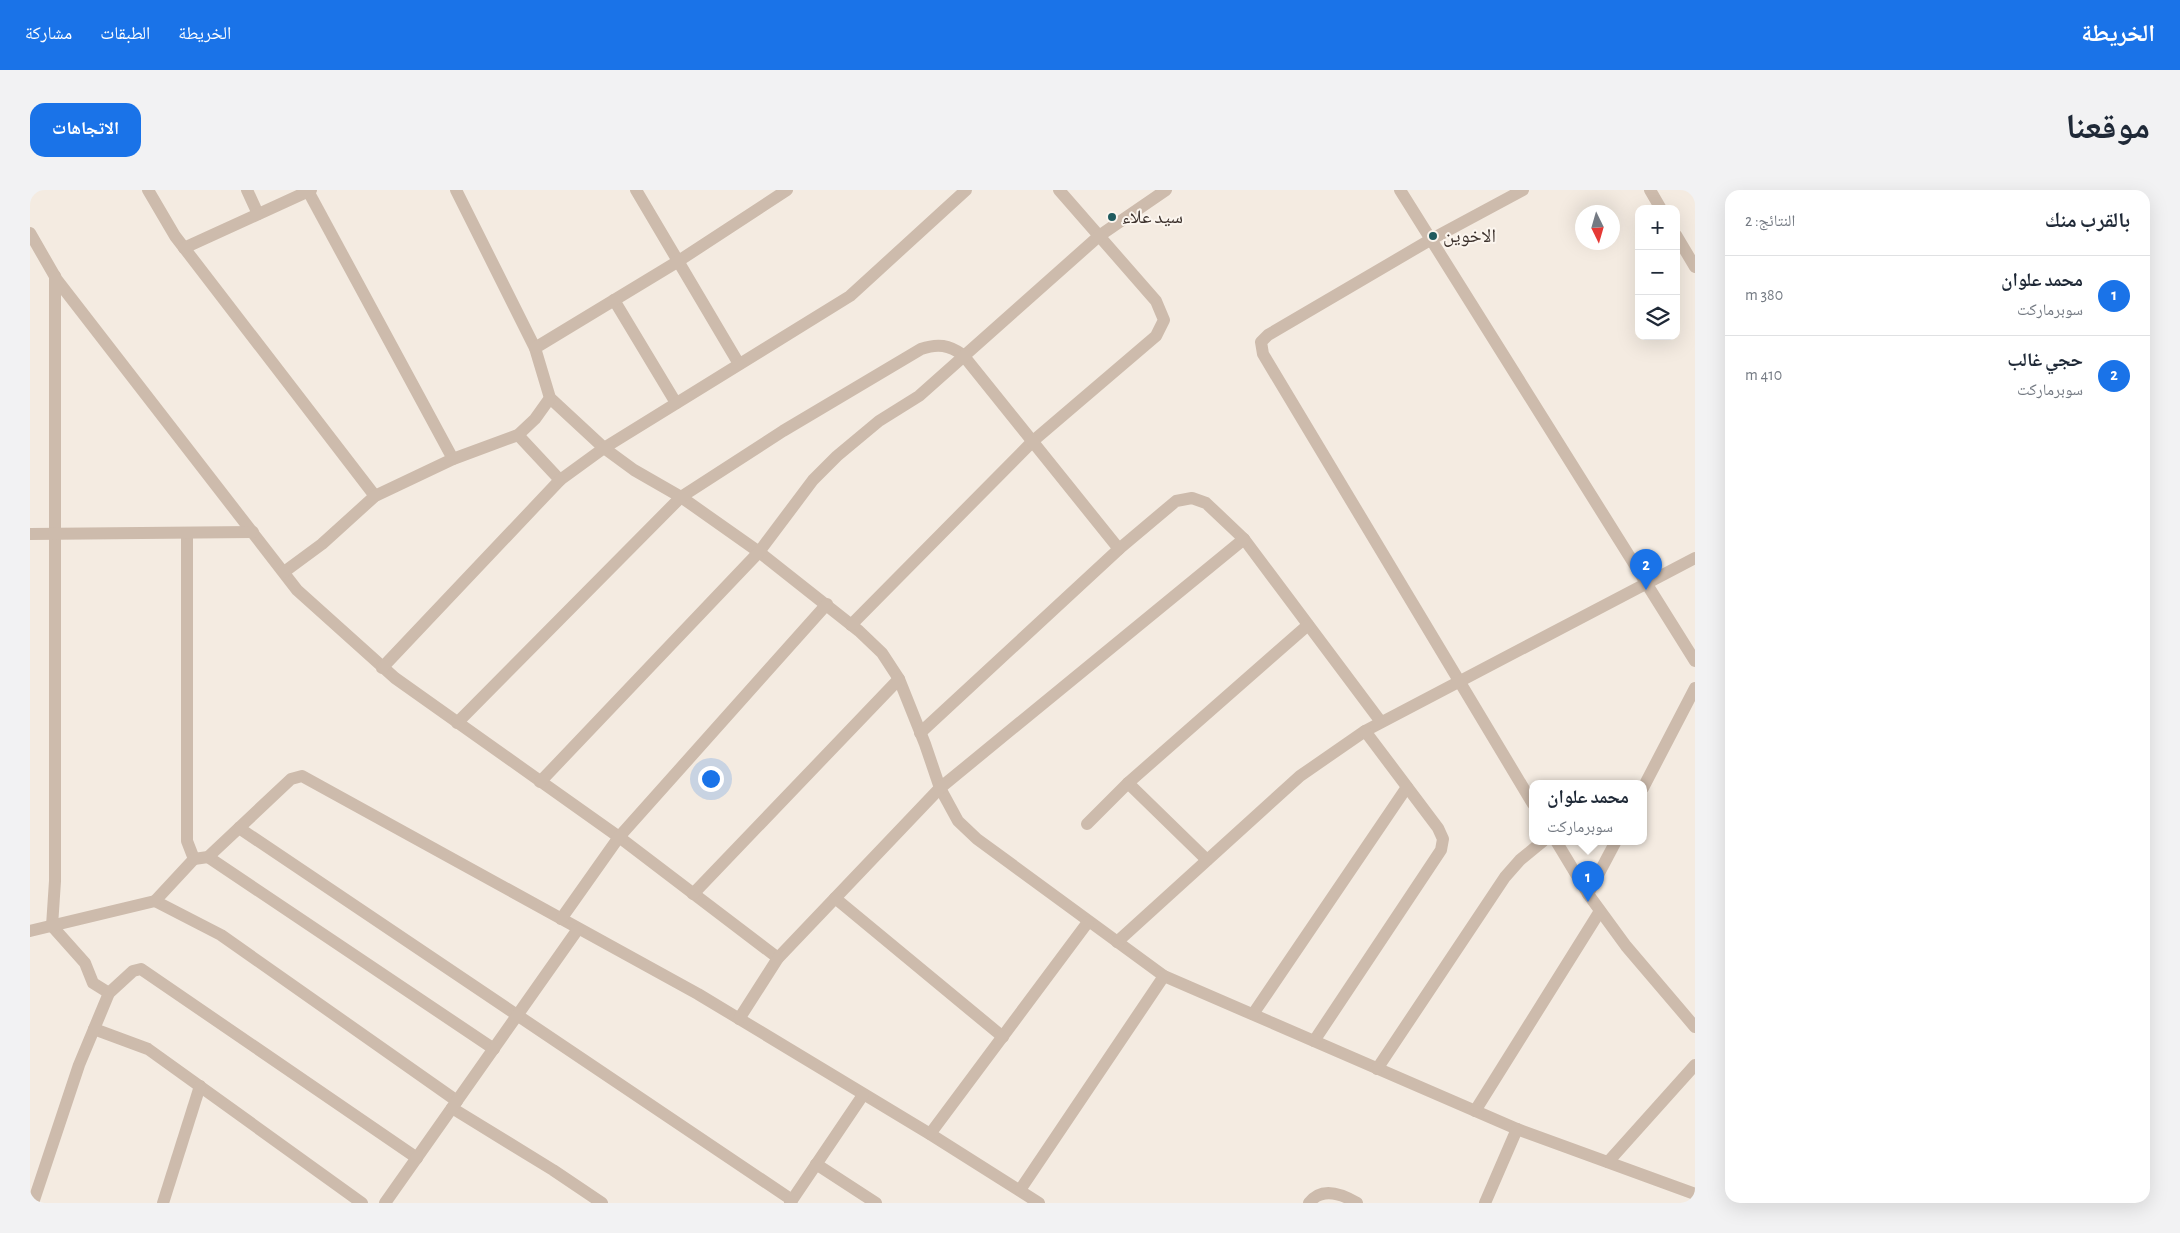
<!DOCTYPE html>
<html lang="ar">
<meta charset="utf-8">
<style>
body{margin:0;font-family:"Alegreya Sans","Noto Naskh Arabic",sans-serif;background:#f2f2f3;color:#1f2937;direction:rtl}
.controls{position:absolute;right:15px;top:15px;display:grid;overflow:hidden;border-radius:10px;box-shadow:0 5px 20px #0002}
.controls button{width:45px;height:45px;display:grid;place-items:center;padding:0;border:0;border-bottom:1px solid #e0e1e3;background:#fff;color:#1f2937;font:25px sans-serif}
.compass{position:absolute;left:1545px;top:15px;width:45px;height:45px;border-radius:50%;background:#fff;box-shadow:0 5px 20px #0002;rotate:175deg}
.you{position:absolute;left:680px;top:588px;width:18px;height:18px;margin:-12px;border:4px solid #fff;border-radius:50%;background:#1a73e8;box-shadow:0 0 0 8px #1a73e833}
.badge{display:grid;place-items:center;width:32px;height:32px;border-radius:50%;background:#1a73e8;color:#fff;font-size:16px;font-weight:700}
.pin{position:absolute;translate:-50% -41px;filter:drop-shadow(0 1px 2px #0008)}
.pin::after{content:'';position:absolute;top:26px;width:18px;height:15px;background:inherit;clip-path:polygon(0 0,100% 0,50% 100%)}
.popup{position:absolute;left:1499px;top:590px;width:118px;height:65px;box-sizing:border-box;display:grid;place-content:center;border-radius:10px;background:#fff;filter:drop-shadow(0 1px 4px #0005);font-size:16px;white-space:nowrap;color:#747a83}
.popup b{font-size:19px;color:#1f2937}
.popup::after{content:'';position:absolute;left:50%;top:100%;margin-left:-10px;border:10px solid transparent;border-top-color:#fff}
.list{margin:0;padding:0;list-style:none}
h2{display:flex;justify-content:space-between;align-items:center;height:65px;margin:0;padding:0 20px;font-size:21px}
h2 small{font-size:16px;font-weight:400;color:#747a83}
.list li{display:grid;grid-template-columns:32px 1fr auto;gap:15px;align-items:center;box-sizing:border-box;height:80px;padding:0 20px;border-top:1px solid #e0e1e3}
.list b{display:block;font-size:19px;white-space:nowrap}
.list p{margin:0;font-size:16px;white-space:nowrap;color:#747a83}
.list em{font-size:16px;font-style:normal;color:#747a83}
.icon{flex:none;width:28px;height:28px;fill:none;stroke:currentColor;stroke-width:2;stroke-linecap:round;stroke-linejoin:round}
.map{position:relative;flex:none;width:1665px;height:1013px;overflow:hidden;direction:ltr;border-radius:15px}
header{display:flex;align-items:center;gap:30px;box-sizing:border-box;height:70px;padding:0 25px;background:#1a73e8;color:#fff}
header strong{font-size:24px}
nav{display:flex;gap:28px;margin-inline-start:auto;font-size:18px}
.intro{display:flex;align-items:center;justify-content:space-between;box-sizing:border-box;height:120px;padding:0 30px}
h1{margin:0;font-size:35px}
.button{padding:12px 22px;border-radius:15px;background:#1a73e8;color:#fff;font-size:18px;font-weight:700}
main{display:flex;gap:30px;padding:0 30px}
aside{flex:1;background:#fff;border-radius:15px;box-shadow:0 5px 20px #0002}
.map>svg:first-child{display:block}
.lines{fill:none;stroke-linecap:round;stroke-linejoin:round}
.minor{stroke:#cdbbac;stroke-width:12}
.poi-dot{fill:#1f5a5e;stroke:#fbf5ee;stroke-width:2}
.labels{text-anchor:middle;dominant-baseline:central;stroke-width:4;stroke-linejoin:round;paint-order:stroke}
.poi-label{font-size:19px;fill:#3b302b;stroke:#fbf5ee;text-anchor:start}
</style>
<header>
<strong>الخريطة</strong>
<nav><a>الخريطة</a><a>الطبقات</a><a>مشاركة</a></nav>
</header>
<div class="intro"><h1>موقعنا</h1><a class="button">الاتجاهات</a></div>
<main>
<aside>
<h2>بالقرب منك<small>النتائج: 2</small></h2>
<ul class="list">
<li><span class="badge">1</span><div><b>محمد علوان</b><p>سوبرماركت</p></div><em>380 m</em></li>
<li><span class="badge">2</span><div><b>حجي غالب</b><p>سوبرماركت</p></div><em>410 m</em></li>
</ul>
</aside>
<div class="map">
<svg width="1665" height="1013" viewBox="0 0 1665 1013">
<rect width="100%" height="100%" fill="#f4ebe1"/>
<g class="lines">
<g class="minor">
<path d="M118,0L145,46L345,306"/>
<path d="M217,0L228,24"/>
<path d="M426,0L505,158L520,208L574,258L604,280L651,307L729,362L829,441L852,463L869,489L895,554L910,598L928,631L947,649L1134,786L1487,939L1665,1004"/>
<path d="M606,0L709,174"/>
<path d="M1370,0L1665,471"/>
<path d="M1493,0L1400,50L1238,145L1231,152L1233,164L1503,614"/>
<path d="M1620,0L1631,19"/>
<path d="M278,1L423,269"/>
<path d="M0,43L27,90L267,400L365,488L589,647L748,768"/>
<path d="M1646,45L1665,77"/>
<path d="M154,58L281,0"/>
<path d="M25,86V691L22,736L55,773L63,793L79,803"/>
<path d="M584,110L646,213"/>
<path d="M505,158L647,72L757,0"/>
<path d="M488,245L530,290"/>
<path d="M157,343V651L164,669L125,711L191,745L427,911"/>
<path d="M0,344L223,342"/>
<path d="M254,382L292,354L345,306L423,269L488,245L505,229L520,208"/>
<path d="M821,435L1003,251L1126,146L1134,130L1126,111L1029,0"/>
<path d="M352,478L530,290L574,258L820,106L936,0"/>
<path d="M427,533L651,307L753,241L891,159C908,153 919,155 933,165L1089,359"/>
<path d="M890,543L1089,359L1146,311L1162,308L1176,313L1214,349L1351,532"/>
<path d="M510,592L729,362L783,290L807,266L849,231L889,206L1069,46L1136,0"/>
<path d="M1098,593L1177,670"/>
<path d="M1613,598L1665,498"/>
<path d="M1057,634L1098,593L1278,435"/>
<path d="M209,638L762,1010"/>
<path d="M1526,651L1558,704L1596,756L1665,837"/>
<path d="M178,667L464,859"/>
<path d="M164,669L178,667L261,589L272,586L668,804L900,944L1009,1013"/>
<path d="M663,704L869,489"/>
<path d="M1558,704L1586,651"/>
<path d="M805,708L973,847"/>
<path d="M531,729L589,647L797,414"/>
<path d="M0,741L125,711"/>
<path d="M1087,752L1270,586L1335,541L1665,368"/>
<path d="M1223,824L1377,597"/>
<path d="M709,829L748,768L910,598L1214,349"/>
<path d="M64,839L118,859L332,1013"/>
<path d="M1284,851L1411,660L1413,649L1408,638L1335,541"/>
<path d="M1347,879L1475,687L1490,670L1513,651"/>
<path d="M422,918L523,980L572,1013"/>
<path d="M1445,921L1570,721"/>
<path d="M900,944L1058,732"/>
<path d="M1578,972L1665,875"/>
<path d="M786,974L846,1013"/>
<path d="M990,1000L1134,786"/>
<path d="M3,1013L49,875L79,803L103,781L111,779L387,968"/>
<path d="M133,1013L170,896"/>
<path d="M355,1013L548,739"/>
<path d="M760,1013L833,905"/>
<path d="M1279,1013C1292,996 1312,1004 1327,1013"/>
<path d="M1455,1013L1487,939"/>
</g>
</g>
<g class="poi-dot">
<circle cx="1082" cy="27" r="5"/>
<circle cx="1403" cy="46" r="5"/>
</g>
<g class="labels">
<g class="poi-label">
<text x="1092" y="27">سيد علاء</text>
<text x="1413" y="46">الاخوين</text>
</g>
</g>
</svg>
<div class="controls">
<button>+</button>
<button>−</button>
<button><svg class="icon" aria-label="layers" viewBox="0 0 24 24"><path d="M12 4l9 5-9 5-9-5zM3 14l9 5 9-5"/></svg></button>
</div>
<svg class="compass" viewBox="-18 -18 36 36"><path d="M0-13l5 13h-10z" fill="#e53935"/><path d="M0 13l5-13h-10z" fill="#747a83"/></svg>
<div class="you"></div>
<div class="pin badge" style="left:1558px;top:712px">1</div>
<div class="popup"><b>محمد علوان</b>سوبرماركت</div>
<div class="pin badge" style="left:1616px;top:400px">2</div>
</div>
</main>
